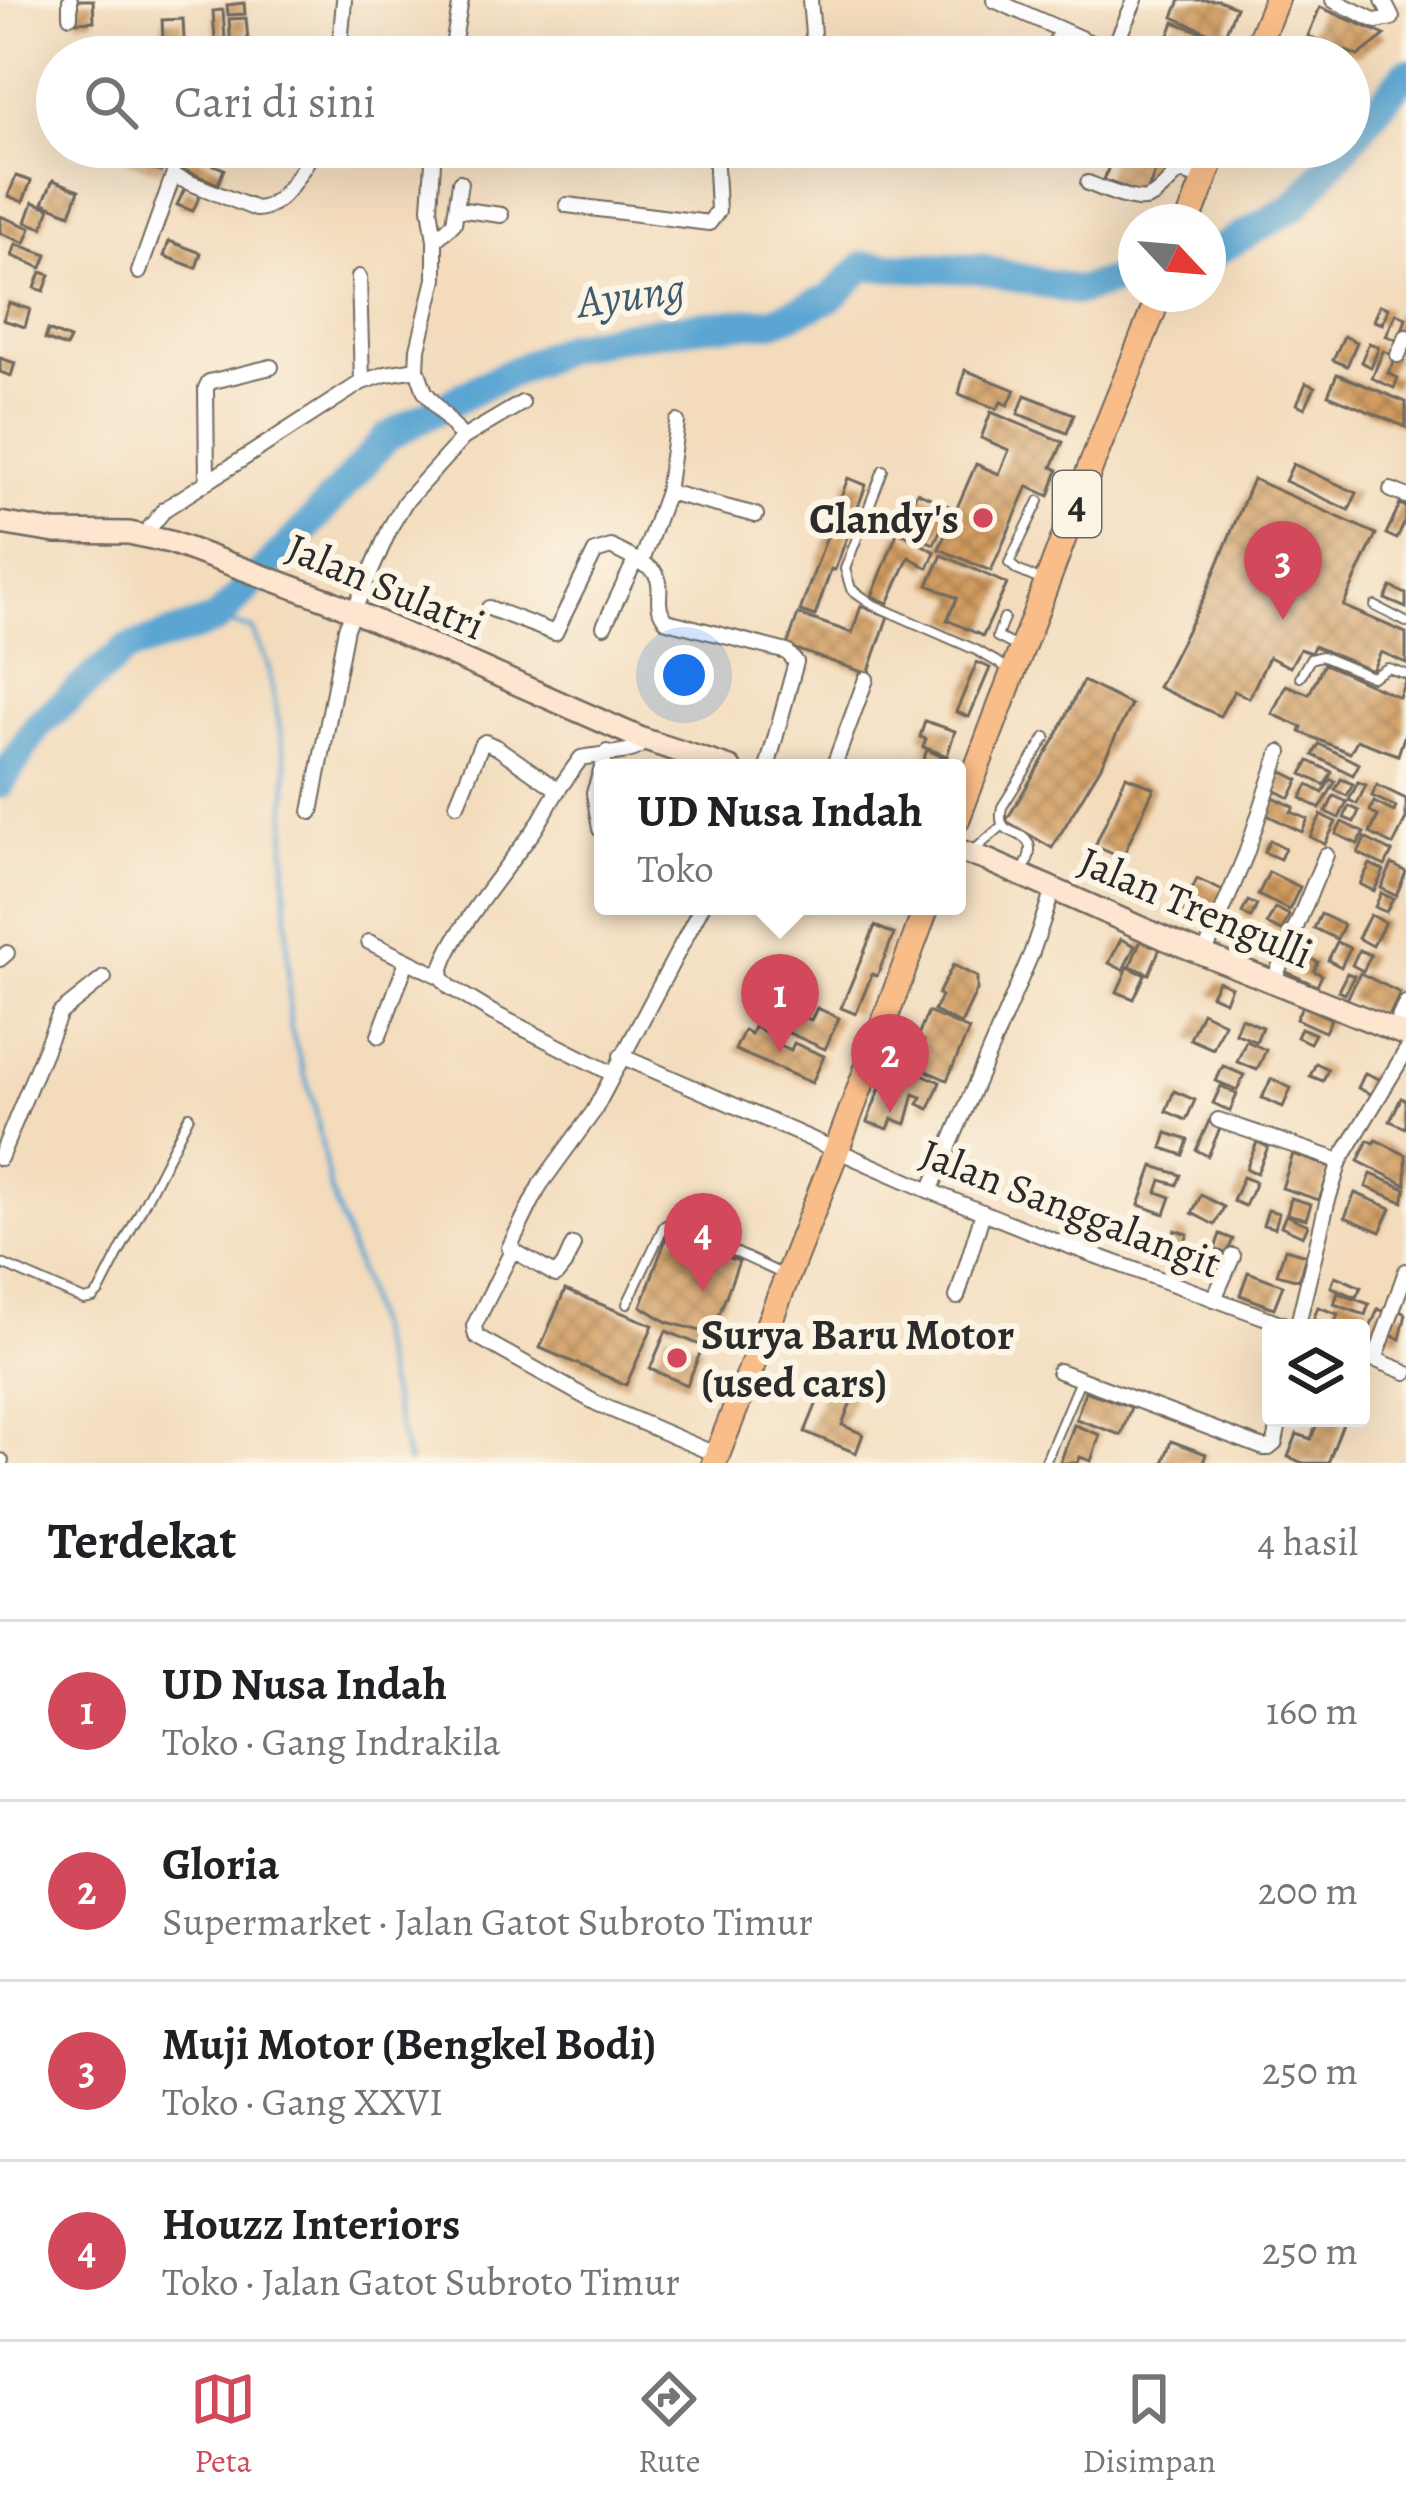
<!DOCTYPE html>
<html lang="id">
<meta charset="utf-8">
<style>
body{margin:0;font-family:Alegreya,serif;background:#f2f2f2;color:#202124}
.controls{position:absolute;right:36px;bottom:36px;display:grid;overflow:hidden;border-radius:12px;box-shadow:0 12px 48px #0002}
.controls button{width:108px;height:108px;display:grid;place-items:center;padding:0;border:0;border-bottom:3px solid #e0e0e0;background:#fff;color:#202124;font:60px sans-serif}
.compass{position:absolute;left:1118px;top:204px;width:108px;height:108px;border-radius:50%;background:#fff;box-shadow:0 12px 48px #0002;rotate:116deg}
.you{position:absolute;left:684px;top:675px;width:42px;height:42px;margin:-30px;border:9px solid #fff;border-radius:50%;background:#1a73e8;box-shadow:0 0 0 18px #1a73e833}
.badge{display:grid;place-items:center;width:78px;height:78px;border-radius:50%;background:#d1495b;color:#fff;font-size:39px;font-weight:700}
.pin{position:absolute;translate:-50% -99px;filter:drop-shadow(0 3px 6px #0008)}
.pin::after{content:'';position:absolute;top:63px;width:42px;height:36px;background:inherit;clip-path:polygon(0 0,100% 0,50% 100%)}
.popup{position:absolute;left:594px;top:759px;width:372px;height:156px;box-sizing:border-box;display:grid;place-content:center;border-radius:12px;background:#fff;filter:drop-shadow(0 3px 9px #0005);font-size:39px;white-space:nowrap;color:#757577}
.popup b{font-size:45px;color:#202124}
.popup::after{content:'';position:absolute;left:50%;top:100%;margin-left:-24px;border:24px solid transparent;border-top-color:#fff}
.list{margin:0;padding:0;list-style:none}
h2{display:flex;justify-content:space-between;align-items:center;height:156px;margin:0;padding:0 48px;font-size:51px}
h2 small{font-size:39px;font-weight:400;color:#757577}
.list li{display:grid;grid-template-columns:78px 1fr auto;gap:36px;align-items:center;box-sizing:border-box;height:180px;padding:0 48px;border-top:3px solid #e0e0e0}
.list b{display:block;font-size:45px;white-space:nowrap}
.list p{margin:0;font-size:39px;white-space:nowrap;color:#757577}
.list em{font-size:39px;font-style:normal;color:#757577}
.icon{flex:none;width:66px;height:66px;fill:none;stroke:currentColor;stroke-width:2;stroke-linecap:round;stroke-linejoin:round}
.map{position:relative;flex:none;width:1406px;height:1463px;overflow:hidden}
.search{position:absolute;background:#fff;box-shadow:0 12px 48px #0002;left:36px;right:36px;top:36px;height:132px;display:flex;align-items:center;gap:30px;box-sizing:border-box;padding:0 42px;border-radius:66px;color:#757577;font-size:45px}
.sheet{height:876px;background:#fff}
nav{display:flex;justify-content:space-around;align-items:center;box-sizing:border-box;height:168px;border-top:3px solid #e0e0e0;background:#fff;font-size:33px;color:#757577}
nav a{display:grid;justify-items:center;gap:6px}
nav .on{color:#d1495b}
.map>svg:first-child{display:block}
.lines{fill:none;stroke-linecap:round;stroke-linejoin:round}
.stream{stroke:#5aa5d2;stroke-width:4.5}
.river{stroke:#5aa5d2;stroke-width:30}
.building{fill:url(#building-cross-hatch)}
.service-casing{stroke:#71695e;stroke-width:12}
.minor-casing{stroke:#71695e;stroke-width:18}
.secondary-casing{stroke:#71695e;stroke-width:26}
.trunk-casing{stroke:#71695e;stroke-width:28}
.service{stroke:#fff;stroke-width:8}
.minor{stroke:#fff;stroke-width:14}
.secondary{stroke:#fde5d0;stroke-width:21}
.trunk{stroke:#f9bd89;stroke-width:24}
.poi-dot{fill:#d1495b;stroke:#fcf5e5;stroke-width:4.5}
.labels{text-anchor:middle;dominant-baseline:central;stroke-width:12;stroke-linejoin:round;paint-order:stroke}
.shield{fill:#fcf5e5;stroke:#6a6863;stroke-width:3}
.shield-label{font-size:39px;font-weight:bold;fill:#2b2b2b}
.poi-label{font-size:42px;font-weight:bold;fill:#2b2b2b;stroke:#fcf5e5;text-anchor:end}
.street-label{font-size:42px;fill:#2b2b2b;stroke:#fcf5e5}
.water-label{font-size:45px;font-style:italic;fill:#3e5c6e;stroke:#fcf5e5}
</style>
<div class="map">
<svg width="1406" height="1463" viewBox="0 0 1406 1463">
<defs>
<pattern id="building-cross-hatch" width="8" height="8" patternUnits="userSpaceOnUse" patternTransform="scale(3)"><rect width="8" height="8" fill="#d19c60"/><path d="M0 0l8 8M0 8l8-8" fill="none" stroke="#aa7f4f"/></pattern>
</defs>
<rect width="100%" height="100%" fill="#fcf5e5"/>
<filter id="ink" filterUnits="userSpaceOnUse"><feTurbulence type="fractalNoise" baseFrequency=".00833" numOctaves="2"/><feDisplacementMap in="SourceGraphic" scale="24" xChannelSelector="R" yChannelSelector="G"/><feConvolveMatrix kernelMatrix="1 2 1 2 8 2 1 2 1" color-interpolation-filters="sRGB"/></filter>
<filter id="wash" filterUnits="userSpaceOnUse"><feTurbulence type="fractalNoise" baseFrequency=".004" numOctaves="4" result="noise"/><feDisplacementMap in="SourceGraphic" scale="48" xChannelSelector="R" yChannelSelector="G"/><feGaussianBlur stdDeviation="2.7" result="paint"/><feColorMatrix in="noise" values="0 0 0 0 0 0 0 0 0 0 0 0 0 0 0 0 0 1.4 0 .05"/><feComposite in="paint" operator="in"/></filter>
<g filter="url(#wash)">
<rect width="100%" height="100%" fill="#f3dbbc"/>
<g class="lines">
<path class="stream" d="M216,620L252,629L268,665L287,767L285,855L290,1026L315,1108L330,1188L363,1284L408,1463"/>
<g class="river">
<path d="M1349,142L1406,73"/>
<path d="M1208,256L1295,206L1345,147"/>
<path d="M0,784L38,725L125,650L216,620L308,526L387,437L484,385L565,348L619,336L706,325L773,321L830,298L864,266L980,269L1078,291L1136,275"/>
</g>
</g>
<g id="blocks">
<g class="building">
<path d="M77,0H93L94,21L77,22Z"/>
<path d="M1180,0H1219L1236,7L1223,39L1173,17Z"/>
<path d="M244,3L245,14L228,15L227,5Z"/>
<path d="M1320,7L1385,35L1358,56L1308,36Z"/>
<path d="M223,10L225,39L215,40L213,11Z"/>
<path d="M246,18L249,51L231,52L229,19Z"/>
<path d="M183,19L185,57H164L162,20Z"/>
<path d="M1174,22L1215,37L1207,57H1161Z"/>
<path d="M854,147H886L885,162L853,159Z"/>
<path d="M1116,147L1159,160L1146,196L1104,180Z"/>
<path d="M1143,147H1181L1176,159Z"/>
<path d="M1269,147H1299L1294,157Z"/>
<path d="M131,149L165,159L161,172L127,162Z"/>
<path d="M183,152L224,169L218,184L176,167Z"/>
<path d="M16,176L31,181L23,202L8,196Z"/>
<path d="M53,180L79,190L70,214L43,203Z"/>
<path d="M185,188L200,195L193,211L177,205Z"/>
<path d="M33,202L50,208L43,228L26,222Z"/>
<path d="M0,216L31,228L25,243L0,233Z"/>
<path d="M169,241L201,253L196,268L164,256Z"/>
<path d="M16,244L47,255L42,268L12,256Z"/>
<path d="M41,272L50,275L44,291L35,288Z"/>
<path d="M9,303L30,309L25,327L3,320Z"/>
<path d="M1380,305L1388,308L1383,324L1374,321Z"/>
<path d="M1396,313L1406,318L1399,341L1386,336Z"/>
<path d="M48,330L70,339L66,347L45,339Z"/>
<path d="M1344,336L1357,342L1347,366L1333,360Z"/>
<path d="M1369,343L1379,347L1371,367L1361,362Z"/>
<path d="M1383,351L1396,357L1388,373L1398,378L1394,388L1372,378Z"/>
<path d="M0,358L15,363L11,376L0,372Z"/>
<path d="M965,370L1015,390L1008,405L1001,402L997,409L959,394Z"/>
<path d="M1337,374L1406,402V427L1328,395Z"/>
<path d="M1306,383L1315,387L1305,408L1297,404Z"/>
<path d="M1025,395L1074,414L1067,433L1018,414Z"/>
<path d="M991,412L1063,442L1052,467L1058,470L1049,496L1028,486L991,571L939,549L976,464L999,474L1009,450L981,438Z"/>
<path d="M1293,464L1357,493L1349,510L1285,481Z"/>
<path d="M848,478L866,485L835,570L831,569L815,616L800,611Z"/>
<path d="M1253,479L1376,534L1343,606L1406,633V663L1381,652L1372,671L1314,646L1311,653L1300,649L1290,667L1269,657L1249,698L1234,691L1220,716L1158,687L1205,595Z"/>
<path d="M917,492L951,507L934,544L901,529Z"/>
<path d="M1400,504L1406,507V519L1397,539L1386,534Z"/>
<path d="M898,531L935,552L928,568L909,557L888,603L872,596Z"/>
<path d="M942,555L1007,584L983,636L947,620L957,598L928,585Z"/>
<path d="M1391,587L1406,594V608L1385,599Z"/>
<path d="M861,606L888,616L868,674L787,646L798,614L852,633Z"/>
<path d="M977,662L990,668L969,717L956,712Z"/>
<path d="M1324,664L1399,697L1406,678V731L1398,755L1357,740L1350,753L1300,732L1302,727L1272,714L1286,685L1309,694Z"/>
<path d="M1083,681L1131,705L1101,766L1052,848L1006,821L1055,739Z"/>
<path d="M925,721L955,731L947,756L923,747L926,739L920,737Z"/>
<path d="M1319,744L1359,764L1353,775L1313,755Z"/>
<path d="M927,750L952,761L949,768H920Z"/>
<path d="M1309,761L1332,772L1325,785L1302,774Z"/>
<path d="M1281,771L1299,780L1290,798L1273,789Z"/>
<path d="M1126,776L1154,788L1122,858L1095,846Z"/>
<path d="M1330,779L1335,782L1320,809L1301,798L1308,785L1323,793Z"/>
<path d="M1341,779L1353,784L1347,796L1335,790Z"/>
<path d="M1358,782L1366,785L1357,804L1349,800Z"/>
<path d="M1377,785L1406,799V819L1393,845L1370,833L1378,816L1370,811L1374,802L1394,812L1396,807L1372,796Z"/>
<path d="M1334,796L1347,802L1339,818L1326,812Z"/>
<path d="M1273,797L1294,807L1291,812L1308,819L1302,832L1265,814Z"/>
<path d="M1349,806L1359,811L1354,822L1344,818Z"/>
<path d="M1321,815L1336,822L1325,844L1310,837Z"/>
<path d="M1342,822L1364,833L1358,844L1336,834Z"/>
<path d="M1365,838L1392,852L1385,866L1358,853Z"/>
<path d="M1270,840L1285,848L1280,859L1264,852Z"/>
<path d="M1370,864L1384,871L1374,891L1360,884Z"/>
<path d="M1392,864L1406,872L1396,896L1381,888Z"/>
<path d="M1269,872L1300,887L1289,910L1258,895Z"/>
<path d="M1197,879L1225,892L1209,928L1180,916Z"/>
<path d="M1381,893L1393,899L1386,912L1375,907Z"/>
<path d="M1248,901L1257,905L1251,918L1242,913Z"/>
<path d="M1275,908L1289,915L1282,931L1267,924Z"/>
<path d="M1321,914L1344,925L1337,939L1314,928Z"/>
<path d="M1370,915L1385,922L1373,946L1358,938Z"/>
<path d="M875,926L894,934L877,976L872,974L856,1014L841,1008Z"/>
<path d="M1295,935L1309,941L1303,956L1318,962L1314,971L1322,975L1317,986L1285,971L1287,966L1281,964Z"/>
<path d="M1121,939L1135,946L1123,970L1109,963Z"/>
<path d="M1141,940L1160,948L1149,974L1130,966Z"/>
<path d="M1337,942L1350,948L1341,967L1328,960Z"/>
<path d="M1359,950L1371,955L1363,971L1352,965Z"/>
<path d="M953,965L977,977V990L961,1024L934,1011L941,996L938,994Z"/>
<path d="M1128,967L1145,975L1134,999L1117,992Z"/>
<path d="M1347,973L1354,976L1345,994L1338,991Z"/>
<path d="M1360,973L1400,993L1388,1019L1347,999Z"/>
<path d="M771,979L788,987L770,1024L753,1015Z"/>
<path d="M1218,981L1231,987L1225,1001L1211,995Z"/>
<path d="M780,1006L811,1020L817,1008L839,1018L825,1049L771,1025Z"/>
<path d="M1302,1006L1331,1019L1325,1032L1296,1019Z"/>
<path d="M928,1012L969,1030L947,1080L913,1065L924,1041L917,1038Z"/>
<path d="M1202,1012L1224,1023L1213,1049L1190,1039Z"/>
<path d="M1241,1018L1262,1027L1256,1042L1235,1033Z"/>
<path d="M754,1027L778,1038L776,1044L791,1050L794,1043L824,1056L812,1083L735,1050L744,1030L751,1034Z"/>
<path d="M1301,1028L1315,1034L1310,1043L1297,1037Z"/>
<path d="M1246,1041L1266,1050L1257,1070L1237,1062Z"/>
<path d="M1316,1063L1328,1069L1323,1081L1310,1076Z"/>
<path d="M899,1064L940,1082L929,1109L918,1104L922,1097L914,1094L906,1124L892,1119L888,1129L867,1122L880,1088L887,1091Z"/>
<path d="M1223,1066L1244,1075L1237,1090L1216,1081Z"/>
<path d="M1365,1073L1382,1080L1375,1096L1358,1088Z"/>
<path d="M1271,1079L1291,1088L1283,1107L1262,1098Z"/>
<path d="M1221,1086L1237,1094L1230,1111L1213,1103Z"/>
<path d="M1174,1091L1195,1100L1186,1120L1166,1111Z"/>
<path d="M1401,1098L1406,1100V1128L1390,1121Z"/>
<path d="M1209,1121L1221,1126L1208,1156L1196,1150Z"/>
<path d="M1167,1133L1188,1140L1183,1155L1162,1148Z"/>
<path d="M1368,1140L1374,1143L1376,1140L1406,1155V1185L1358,1161Z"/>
<path d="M1257,1142L1268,1147L1257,1173L1246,1169Z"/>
<path d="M1293,1154L1331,1167L1319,1200L1282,1188Z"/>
<path d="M1153,1166L1181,1175L1177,1185L1161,1180L1157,1192L1171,1197L1165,1214L1139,1205Z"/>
<path d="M1371,1174L1406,1189L1403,1202L1366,1187Z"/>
<path d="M1243,1177L1256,1182L1245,1206L1233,1201Z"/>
<path d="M1355,1193L1391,1208L1380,1232L1345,1217Z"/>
<path d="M1201,1195L1224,1207L1215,1225L1192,1213Z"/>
<path d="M1291,1198L1311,1204L1306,1219L1287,1214Z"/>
<path d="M1268,1210L1279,1213L1275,1228L1263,1225Z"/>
<path d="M1286,1215L1308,1225L1303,1236L1281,1226Z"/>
<path d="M1175,1230L1188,1234L1177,1266L1164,1262Z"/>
<path d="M668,1233L694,1248L739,1261L712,1334L667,1322L641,1306Z"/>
<path d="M1220,1234L1233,1239L1227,1254L1215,1249Z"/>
<path d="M1285,1249L1306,1255L1299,1280L1277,1274Z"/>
<path d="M1248,1272L1283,1285L1274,1308L1240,1295Z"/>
<path d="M1335,1276L1361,1287L1356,1297L1331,1287Z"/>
<path d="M565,1290L653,1325L626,1385L540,1348Z"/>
<path d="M1338,1293L1369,1304L1365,1315L1334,1304Z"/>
<path d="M1318,1307L1338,1314L1333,1328L1312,1323Z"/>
<path d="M1378,1309L1388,1313L1376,1342L1366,1338Z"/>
<path d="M1398,1310L1406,1314L1400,1339L1389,1335Z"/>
<path d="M666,1331L703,1346L687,1385L650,1369Z"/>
<path d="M825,1383L854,1394L842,1425L863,1434L856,1453L805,1432Z"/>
<path d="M1085,1391L1131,1407L1121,1435L1076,1419Z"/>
<path d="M1319,1418H1345L1328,1463H1303L1288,1457L1297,1434L1311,1439Z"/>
<path d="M1074,1425L1100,1435L1091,1461L1080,1457L1078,1463H1060Z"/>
<path d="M1171,1441L1206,1454L1203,1463H1163Z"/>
</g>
</g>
</g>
<g filter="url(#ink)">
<use href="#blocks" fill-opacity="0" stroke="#71695e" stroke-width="3"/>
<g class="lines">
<g class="service-casing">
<g id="service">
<path d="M1044,57L1059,29"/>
<path d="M883,470L845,569L851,589L874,605L976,650L1009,669"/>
<path d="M1039,501L1009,563L1017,570L1045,582"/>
<path d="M1375,606L1406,622"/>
<path d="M1004,618L997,637L1015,646"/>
<path d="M1300,677L1310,659L1321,656L1372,677L1388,668L1406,674"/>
<path d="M972,852L1003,825"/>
<path d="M1022,874C1025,866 1033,853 1029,844C1021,827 995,838 1002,807L1046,737"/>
<path d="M0,1263L84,1300L93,1298L99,1292L189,1116"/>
<path d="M627,1304L664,1226L671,1222L784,1275"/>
<path d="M1045,1463L1080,1380"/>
</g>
</g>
<g class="minor-casing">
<g id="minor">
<path d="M810,0L815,57"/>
<path d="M994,0L1123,57"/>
<path d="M1333,0L1376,21L1392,18L1383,0"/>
<path d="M70,16V0"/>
<path d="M1112,52L1135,0"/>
<path d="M339,57L344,0"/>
<path d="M451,57L461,0"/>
<path d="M434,147L430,208L435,240V279L418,349L417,369L425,392L463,438"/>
<path d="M1088,183C1101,188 1136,204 1149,198C1161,193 1170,178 1181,171L1204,180"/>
<path d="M567,205L709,223L718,211L715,147"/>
<path d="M457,209L501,215"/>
<path d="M435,240L454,223L460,182"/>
<path d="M139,272L173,176L256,209C284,208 301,169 316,147"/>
<path d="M359,277L362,382"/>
<path d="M1398,355L1406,337"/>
<path d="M207,481L206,388L209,382L271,367"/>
<path d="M1391,490L1406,496"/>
<path d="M667,492L756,515"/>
<path d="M143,536L165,509L362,382L386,374L417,369"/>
<path d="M641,564L667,492L677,422"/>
<path d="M489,608L555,633L595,552L611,547C622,553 649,565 655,573C666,589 651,604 667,621L787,652L796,662L767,768"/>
<path d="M604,626L635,561"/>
<path d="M833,768L866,679"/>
<path d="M558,790L581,758C592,755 632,753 638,747C640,745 640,742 642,739"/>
<path d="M457,804L481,745L485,742L498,748L558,790C549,804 542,819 533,832C512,860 440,947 441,977L450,987L493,1013L613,1074"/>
<path d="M311,812L346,628L391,526L405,502L463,438L522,403"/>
<path d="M600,829L594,793L607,752"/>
<path d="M369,942L441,977"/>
<path d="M1204,955L1246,854L1280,752"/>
<path d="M0,959L7,953"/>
<path d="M1273,982L1326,855"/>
<path d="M1393,1030L1406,1003"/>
<path d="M379,1036L407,961"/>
<path d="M621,1056L930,1191L1042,1236L1294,1328"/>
<path d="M1218,1120L1340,1161"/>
<path d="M0,1158L60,1013L104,978"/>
<path d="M930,1191L1032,952L1053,890"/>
<path d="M573,1245L564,1265L556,1275L509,1248L540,1185L594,1111L702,906"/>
<path d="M512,1251L474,1326L476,1336L596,1403L717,1455"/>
<path d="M957,1297L983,1212"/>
<path d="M1214,1299L1233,1256"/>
<path d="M1297,1328L1327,1203L1340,1161L1406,1051"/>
<path d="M1361,1354L1406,1372"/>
<path d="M1375,1360L1406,1271"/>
<path d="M1059,1371L1264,1448H1269L1275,1443L1280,1418"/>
<path d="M0,1462L1,1461"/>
</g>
</g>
<g class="secondary-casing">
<g id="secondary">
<path d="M0,523L55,532L129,533L170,542L328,600L642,739L730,768"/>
<path d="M957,850L987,860L1166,939L1406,1035"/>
</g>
</g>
<g class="trunk-casing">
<g id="trunk">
<path d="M1253,57L1276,0"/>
<path d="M1188,222L1217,147"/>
<path d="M957,820L1092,463L1160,294"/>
<path d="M714,1463L836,1152L927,906"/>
</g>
</g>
<use href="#service" class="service"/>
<use href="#minor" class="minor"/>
<use href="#secondary" class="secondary"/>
<use href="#trunk" class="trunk"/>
</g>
</g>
<g class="poi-dot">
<circle cx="983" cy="518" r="12"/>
<circle cx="677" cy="1358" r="12"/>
</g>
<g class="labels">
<rect class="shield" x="1053" y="471" width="48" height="66" rx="9"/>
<g class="shield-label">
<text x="1077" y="504">4</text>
</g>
<g class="poi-label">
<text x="959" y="518">Clandy's</text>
<text x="701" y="1334" text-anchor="start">Surya Baru Motor<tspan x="701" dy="48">(used cars)</tspan></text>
</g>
<g class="street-label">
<text transform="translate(386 586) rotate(23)">Jalan Sulatri</text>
<text transform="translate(1196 907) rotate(23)">Jalan Trengulli</text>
<text transform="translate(1071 1208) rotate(21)">Jalan Sanggalangit</text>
</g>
<g class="water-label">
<text transform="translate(631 295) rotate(-8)">Ayung</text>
</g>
</g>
</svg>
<div class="controls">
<button><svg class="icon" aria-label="layers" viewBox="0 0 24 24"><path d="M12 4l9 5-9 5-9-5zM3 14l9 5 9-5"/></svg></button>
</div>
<svg class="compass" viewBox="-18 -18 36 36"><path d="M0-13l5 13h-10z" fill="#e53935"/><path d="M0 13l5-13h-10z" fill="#757577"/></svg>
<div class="you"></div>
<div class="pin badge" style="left:780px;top:1053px">1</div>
<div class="popup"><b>UD Nusa Indah</b>Toko</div>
<div class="pin badge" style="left:890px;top:1113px">2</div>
<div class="pin badge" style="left:1283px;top:620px">3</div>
<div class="pin badge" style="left:703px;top:1292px">4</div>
<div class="search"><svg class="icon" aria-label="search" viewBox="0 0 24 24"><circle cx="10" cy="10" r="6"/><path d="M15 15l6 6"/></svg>Cari di sini</div>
</div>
<section class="sheet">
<h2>Terdekat<small>4 hasil</small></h2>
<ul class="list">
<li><span class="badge">1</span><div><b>UD Nusa Indah</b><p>Toko · Gang Indrakila</p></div><em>160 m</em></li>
<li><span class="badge">2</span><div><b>Gloria</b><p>Supermarket · Jalan Gatot Subroto Timur</p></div><em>200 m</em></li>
<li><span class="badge">3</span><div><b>Muji Motor (Bengkel Bodi)</b><p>Toko · Gang XXVI</p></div><em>250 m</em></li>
<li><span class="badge">4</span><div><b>Houzz Interiors</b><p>Toko · Jalan Gatot Subroto Timur</p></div><em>250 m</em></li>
</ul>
</section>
<nav>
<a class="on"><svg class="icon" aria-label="map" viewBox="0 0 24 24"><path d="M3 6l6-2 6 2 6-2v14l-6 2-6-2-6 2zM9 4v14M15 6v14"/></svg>Peta</a>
<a><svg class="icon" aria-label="directions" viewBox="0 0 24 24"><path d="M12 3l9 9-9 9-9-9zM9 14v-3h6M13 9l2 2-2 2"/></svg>Rute</a>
<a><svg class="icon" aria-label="saved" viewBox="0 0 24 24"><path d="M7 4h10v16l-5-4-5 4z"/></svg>Disimpan</a>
</nav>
